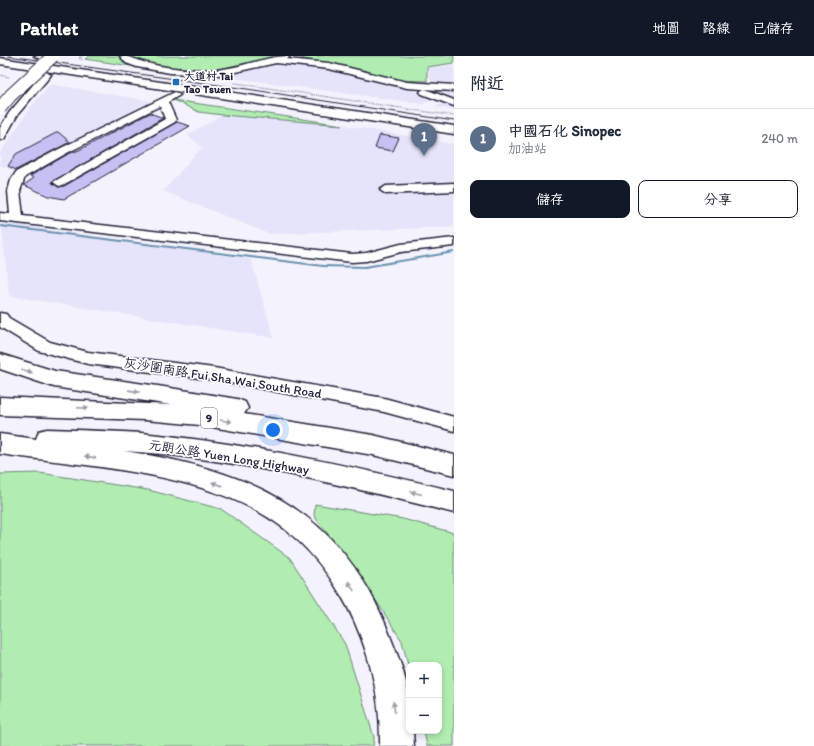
<!DOCTYPE html>
<html lang="zh-TW">
<meta charset="utf-8">
<style>
body{margin:0;font-family:Itim,"LXGW WenKai TC",sans-serif;background:#f6f6f7;color:#1f2937}
.controls{position:absolute;right:12px;bottom:12px;display:grid;overflow:hidden;border-radius:8px;box-shadow:0 2px 6px #0003}
.controls button{width:36px;height:36px;display:grid;place-items:center;padding:0;border:0;border-bottom:1px solid #e0e1e3;background:#fff;color:#1f2937;font:20px sans-serif}
.you{position:absolute;left:273px;top:374px;width:14px;height:14px;margin:-10px;border:3px solid #fff;border-radius:50%;background:#1a73e8;box-shadow:0 0 0 6px #1a73e833}
.badge{display:grid;place-items:center;width:26px;height:26px;border-radius:50%;background:#111827;color:#fff;font-size:13px;font-weight:700}
.pin{position:absolute;translate:-50% -33px;filter:drop-shadow(0 1px 2px #0008)}
.pin::after{content:'';position:absolute;top:21px;width:14px;height:12px;background:inherit;clip-path:polygon(0 0,100% 0,50% 100%)}
.list{margin:0;padding:0;list-style:none}
h2{display:flex;justify-content:space-between;align-items:center;height:52px;margin:0;padding:0 16px;font-size:17px}
h2 small{font-size:13px;font-weight:400;color:#747a83}
.list li{display:grid;grid-template-columns:26px 1fr auto;gap:12px;align-items:center;box-sizing:border-box;height:60px;padding:0 16px;border-top:1px solid #e0e1e3}
.list b{display:block;font-size:15px;white-space:nowrap}
.list p{margin:0;font-size:13px;white-space:nowrap;color:#747a83}
.list em{font-size:13px;font-style:normal;color:#747a83}
.actions{display:flex;gap:8px;padding:12px 16px}
.actions a{flex:1;padding:9px 0;border:1px solid #111827;border-radius:8px;text-align:center;font-size:14px;color:#111827}
.actions .main{background:#111827;color:#fff}
.map{position:relative;flex:none;width:454px;height:690px;overflow:hidden}
header{display:flex;align-items:center;gap:24px;box-sizing:border-box;height:56px;padding:0 20px;background:#111827;color:#fff}
header strong{font-size:19px}
nav{display:flex;gap:22px;margin-inline-start:auto;font-size:14px}
main{display:flex}
aside{flex:1;background:#fff}
.map>svg:first-child{display:block}
.built{fill:#e6e4fa}
.green{fill:#b1ecb1;stroke:#6a8776}
.lines{fill:none;stroke-linecap:round;stroke-linejoin:round}
.stream{fill:#6991ae;fill-rule:evenodd}
.building{fill:#c7c1f3;stroke:#22223b}
.minor-casing{stroke:#22223b;stroke-width:3}
.major-casing{stroke:#22223b;stroke-width:3}
.highway-casing{stroke:#22223b;stroke-width:3}
.path{stroke:#22223b;stroke-width:1.5;stroke-dasharray:0.5 1.5;stroke-linecap:butt}
.minor{fill:#fff;fill-rule:evenodd}
.major{fill:#fff;fill-rule:evenodd}
.highway{fill:#fff;fill-rule:evenodd}
.tram{stroke:#22223b;stroke-width:1}
.highway-bridge-casing{stroke:#22223b;stroke-width:14;stroke-linecap:butt}
.highway-bridge{stroke:#fff;stroke-width:12}
.oneway{fill:#9c9ca7}
.poi-dot{fill:#1f6fb2;stroke:#fff;stroke-width:1.5}
.labels{text-anchor:middle;dominant-baseline:central;stroke-width:3.5;stroke-linejoin:round;paint-order:stroke}
.far-poi-label{font-size:11px;font-weight:bold;fill:#22223b;stroke:#fff;text-anchor:start}
.shield{fill:#fff;stroke:#646476;stroke-width:1}
.shield-label{font-size:12px;font-weight:bold;fill:#22223b}
.street-label{font-size:13px;fill:#22223b;stroke:#fff}
</style>
<header>
<strong>Pathlet</strong>
<nav><a>地圖</a><a>路線</a><a>已儲存</a></nav>
</header>
<main>
<div class="map">
<svg width="454" height="690" viewBox="0 0 454 690">
<rect width="100%" height="100%" fill="#f4f3fd"/>
<filter id="ink" filterUnits="userSpaceOnUse"><feTurbulence type="fractalNoise" baseFrequency=".025" numOctaves="2"/><feDisplacementMap in="SourceGraphic" scale="8" xChannelSelector="R" yChannelSelector="G"/><feConvolveMatrix kernelMatrix="1 2 1 2 8 2 1 2 1" color-interpolation-filters="sRGB"/></filter>
<g filter="url(#ink)">
<g class="built">
<path d="M276,9L325,12L407,32L436,43L423,48L234,22L230,18Z"/>
<path d="M454,9V54L434,51L446,44L430,24L428,12Z"/>
<path d="M50,28L151,45L118,65L18,117L0,109V97L30,52Z"/>
<path d="M222,59L343,69L454,88V171L269,178L163,135L202,91L187,79Z"/>
<path d="M1,167L251,203L274,282L9,240Z"/>
</g>
<g class="green">
<path d="M89,0H120L122,4L131,10L85,3Z"/>
<path d="M131,0H277C261,7 221,14 203,14C189,14 140,11 131,0Z"/>
<path d="M292,0H454V7L427,11V25L397,24Z"/>
<path d="M173,44L343,69L222,59L199,56Z"/>
<path d="M40,417L148,434L221,453L290,502L345,588L374,681L373,690H0V418Z"/>
<path d="M315,448L403,463L454,477V690H427L424,675H439V609H409V613L402,585L361,521L314,460Z"/>
</g>
<g class="lines">
<path class="stream" d="M0,169L323,209L365,210L454,195V197L365,212L323,211L0,171Z"/>
</g>
<g class="building">
<path d="M150,57L163,62L52,126L58,131L64,130L177,66L190,70L64,143L48,140L24,129L34,122L30,120L68,98L79,94Z"/>
<path d="M58,76L70,86L16,114L8,110L16,98Z"/>
<path d="M380,79L399,82L393,95L375,92Z"/>
</g>
<g class="lines">
<g class="minor-casing">
<g id="minor">
<path d="M120,0C131,0 140,6 151,8C171,13 192,14 212,14C239,13 264,0 290,0L287,3L329,7L407,26L454,29V35L407,32L329,13L276,7L222,19L170,17L137,11L126,7Z"/>
<path d="M46,16L51,19L18,58L4,83L0,84V72L9,57L43,17Z"/>
<path d="M425,33L454,44V50L422,38L420,36L422,34Z"/>
<path d="M175,36L180,39L168,46L176,64L175,66L63,129L59,130L53,126L165,63L160,50L67,97L25,121L20,135L23,160L352,198L366,197L401,188L454,182V190L401,196L366,205L352,206L0,165V157L10,158L8,135L11,124L16,116L59,93Z"/>
<path d="M454,127V135L386,138L380,134L386,130Z"/>
<path d="M0,257L6,258L9,262L50,286L88,296L214,312L384,342L454,361V375L384,356L214,324L88,308L39,295L0,271Z"/>
</g>
</g>
<g class="major-casing">
<path id="major" d="M0,2L454,70V78L0,8Z"/>
</g>
<g class="highway-casing">
<g id="highway">
<path d="M34,0H45L40,3Z"/>
<path d="M0,298L55,315L158,330L237,343L245,346L248,352L244,358L373,379L454,399V419L373,399L200,369L145,364L0,359V341L171,349L54,331L0,313Z"/>
<path d="M47,373C78,374 110,375 141,377C247,387 351,410 454,435V457C346,430 235,402 124,395C244,413 335,449 385,567C394,591 406,616 409,642C410,652 409,664 409,675H413L414,690H380C381,641 369,593 347,550C328,514 300,480 264,459C191,415 83,410 0,398V378L36,383L39,375Z"/>
</g>
</g>
<g class="path">
<path d="M82,0L79,2L83,4"/>
<path d="M0,19L9,21"/>
<path d="M235,27L454,60"/>
</g>
<use href="#minor" class="minor"/>
<use href="#major" class="major"/>
<use href="#highway" class="highway"/>
<path class="tram" d="M8,0L247,33L454,65"/>
<g class="highway-bridge-casing">
<path id="highway-bridge" d="M0,52L11,39L53,0"/>
</g>
<use href="#highway-bridge" class="highway-bridge"/>
</g>
<defs><path id="oneway-solid" d="M-6-.8H1V-3.2L6.5 0L1 3.2V.8H-6Z"/></defs>
<g class="oneway">
<use href="#oneway-solid" transform="translate(27 315) rotate(18)"/>
<use href="#oneway-solid" transform="translate(134 335) rotate(8)"/>
<use href="#oneway-solid" transform="translate(83 352) rotate(3)"/>
<use href="#oneway-solid" transform="translate(226 365) rotate(10)"/>
<use href="#oneway-solid" transform="translate(90 401) rotate(-172)"/>
<use href="#oneway-solid" transform="translate(217 428) rotate(-161)"/>
<use href="#oneway-solid" transform="translate(416 437) rotate(-165)"/>
<use href="#oneway-solid" transform="translate(351 530) rotate(-122)"/>
<use href="#oneway-solid" transform="translate(394 651) rotate(-98)"/>
</g>
</g>
<rect class="poi-dot" x="172" y="22" width="8" height="8" rx="2"/>
<g class="labels">
<g class="far-poi-label">
<text x="184" y="20">大道村 Tai<tspan x="184" dy="13">Tao Tsuen</tspan></text>
</g>
<rect class="shield" x="201" y="352" width="16" height="20" rx="3"/>
<g class="shield-label">
<text x="209" y="362">9</text>
</g>
<g class="street-label">
<text transform="translate(223 322) rotate(9)">灰沙圍南路 Fui Sha Wai South Road</text>
<text transform="translate(229 401) rotate(9)">元朗公路 Yuen Long Highway</text>
</g>
</g>
</svg>
<div class="controls">
<button>+</button>
<button>−</button>
</div>
<div class="you"></div>
<div class="pin badge" style="left:424px;top:100px;background:#5c6f8a">1</div>
</div>
<aside>
<h2>附近<small></small></h2>
<ul class="list">
<li><span class="badge" style="background:#5c6f8a">1</span><div><b>中國石化 Sinopec</b><p>加油站</p></div><em>240 m</em></li>
</ul>
<div class="actions"><a class="main">儲存</a><a>分享</a></div>
</aside>
</main>
